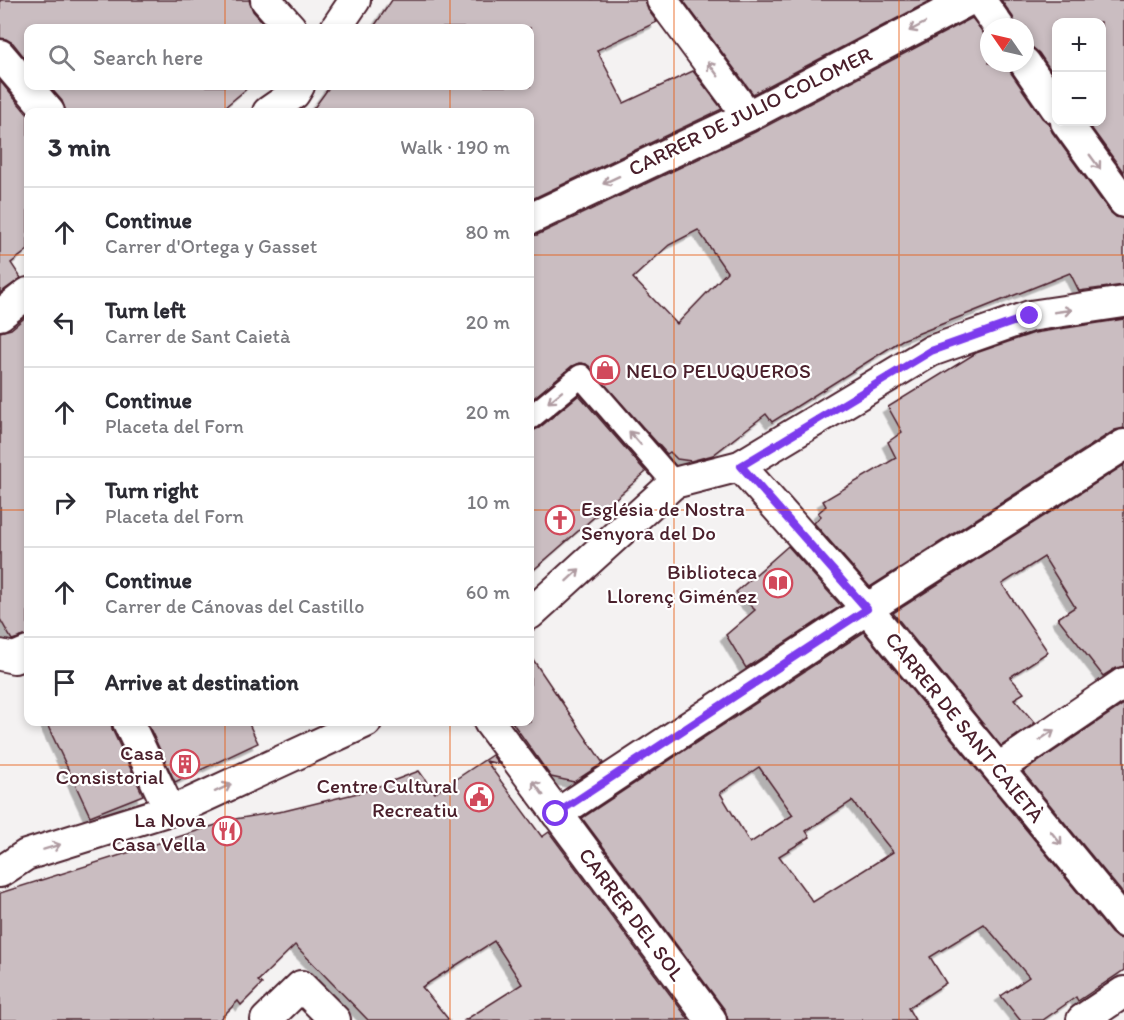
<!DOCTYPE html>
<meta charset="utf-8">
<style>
body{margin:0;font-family:Itim,sans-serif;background:#f2f2f3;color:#2b2b33}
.controls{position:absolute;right:18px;top:18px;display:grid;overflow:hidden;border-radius:12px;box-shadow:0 3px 9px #0003}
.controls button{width:54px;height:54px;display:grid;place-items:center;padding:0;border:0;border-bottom:2px solid #e1e1e2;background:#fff;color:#2b2b33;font:30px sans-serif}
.compass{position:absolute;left:980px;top:18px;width:54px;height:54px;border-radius:50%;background:#fff;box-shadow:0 3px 9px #0003;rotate:304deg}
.stop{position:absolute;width:18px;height:18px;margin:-14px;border:4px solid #7c3aed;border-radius:50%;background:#fff}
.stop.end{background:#7c3aed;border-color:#fff;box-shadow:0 2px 6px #0008}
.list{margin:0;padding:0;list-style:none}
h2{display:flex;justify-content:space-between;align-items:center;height:78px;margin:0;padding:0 24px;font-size:26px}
h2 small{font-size:20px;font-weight:400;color:#7c7c81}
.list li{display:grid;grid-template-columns:39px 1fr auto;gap:18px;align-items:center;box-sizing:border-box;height:90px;padding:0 24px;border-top:2px solid #e1e1e2}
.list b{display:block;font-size:22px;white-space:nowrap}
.list p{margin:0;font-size:20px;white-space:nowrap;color:#7c7c81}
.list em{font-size:20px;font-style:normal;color:#7c7c81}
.icon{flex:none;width:33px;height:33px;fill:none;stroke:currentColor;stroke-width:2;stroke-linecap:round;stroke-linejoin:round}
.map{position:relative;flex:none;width:1124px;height:1020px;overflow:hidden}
.search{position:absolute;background:#fff;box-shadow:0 3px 9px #0003;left:24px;top:24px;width:510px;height:66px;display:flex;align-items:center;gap:15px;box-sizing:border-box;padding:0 21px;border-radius:12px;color:#7c7c81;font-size:22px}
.panel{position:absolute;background:#fff;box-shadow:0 3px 9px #0003;left:24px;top:108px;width:510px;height:618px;border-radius:12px}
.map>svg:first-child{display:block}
.building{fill:#cabdc1;stroke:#4a1f2b;stroke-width:1.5;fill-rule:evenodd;filter:url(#shadow)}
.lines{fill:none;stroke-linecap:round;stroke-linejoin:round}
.pedestrian-casing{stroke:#4a1f2b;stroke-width:27}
.minor-casing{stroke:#4a1f2b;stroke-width:34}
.pedestrian{stroke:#fff;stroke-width:22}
.minor{stroke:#fff;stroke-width:30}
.oneway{stroke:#ae9aa0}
.route{stroke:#7c3aed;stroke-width:8}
.grid{fill:none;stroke:#e8590c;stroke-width:1.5;stroke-opacity:0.55}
.labels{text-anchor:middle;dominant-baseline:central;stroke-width:4.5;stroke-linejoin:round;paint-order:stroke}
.street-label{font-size:21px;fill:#4a1f2b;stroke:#fff}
.poi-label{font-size:21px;fill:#4a1f2b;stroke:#fff;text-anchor:end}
</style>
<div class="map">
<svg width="1124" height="1020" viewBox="0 0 1124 1020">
<defs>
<filter id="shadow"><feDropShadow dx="-5.5" dy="5.5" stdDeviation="0" flood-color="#0004"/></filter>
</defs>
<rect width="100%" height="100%" fill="#f4f2f2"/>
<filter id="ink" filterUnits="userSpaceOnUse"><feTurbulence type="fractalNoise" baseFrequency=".0167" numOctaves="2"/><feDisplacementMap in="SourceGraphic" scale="12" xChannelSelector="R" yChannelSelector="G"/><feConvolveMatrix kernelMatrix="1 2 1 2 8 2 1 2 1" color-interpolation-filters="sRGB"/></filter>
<g filter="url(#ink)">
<g class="building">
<path d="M0,0H249L253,11L268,28H28V62L13,43L6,39L0,38Z"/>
<path d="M392,0H645L648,10L657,22L597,50L624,103L693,71L722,109L530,200V112H311L330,86H530V28H373Z"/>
<path d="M683,0H932L753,94Z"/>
<path d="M1001,0H1124V173L1087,122H1101V22H1056V78L1039,53L1033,48L1025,46V27H1016L1013,17Z"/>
<path d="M972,18L989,40V63H1008L1011,73L1042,118L1049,124L1052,132L1110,212L1116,217L1124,219V285L1079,291L1070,273L902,340L772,422L766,414L713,455L691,461L677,459L670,452L667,454L586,364L579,363L572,366L530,401V236L537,235L755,132ZM698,230L727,272L677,324L633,278L669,245Z"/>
<path d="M0,81L28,115V250L11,263L21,278L0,293Z"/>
<path d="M49,86H250L219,112H66L62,101Z"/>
<path d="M28,315V635L12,640L0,619V332L11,329Z"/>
<path d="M1124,319V428L1115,430L870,587L814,523L821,516L818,513L826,506L823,501L896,458L888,442L902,432L888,407L976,353L1034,333Z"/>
<path d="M579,395L646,472L530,573V431L539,428Z"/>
<path d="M1124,465V666L1114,669L1103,676L1058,618L1075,607L1044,557L1002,584L1048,652L1010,677L1024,693L1014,699L1035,723L1001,746L893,613Z"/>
<path d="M788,546L841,606L746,668L726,635L755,610L736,592Z"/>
<path d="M864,632L1111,933L1117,938L1124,939V970L1078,1001L1076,997L1043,1020H1020L1001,996L1029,977L984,924L930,957L946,983L908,1008L915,1020H728L725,1010L582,818ZM759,767L793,815L750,843L720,793ZM852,801L893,852L813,902L779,856L810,837L806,831Z"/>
<path d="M530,655L603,763L574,782L551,777L512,722H530Z"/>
<path d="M1124,704V895L1023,772Z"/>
<path d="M46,722H111L112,729L143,795L90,816Z"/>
<path d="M147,722H248L258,743L175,782Z"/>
<path d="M492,755L499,764L486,761L542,837L549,832L689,1020H465L522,984L494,941L422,987L449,1020H368L295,945L258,981L262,984L241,1005L238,1001L219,1020H0V893L235,819L284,811L366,791L419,771L435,793Z"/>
</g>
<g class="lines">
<g class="pedestrian-casing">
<path id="pedestrian" d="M530,418L581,376L674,483"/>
</g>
<g class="minor-casing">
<g id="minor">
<path d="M266,0L291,28"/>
<path d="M662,0L748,116"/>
<path d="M980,0L999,27"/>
<path d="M336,28L355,0"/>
<path d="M0,55L49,112"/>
<path d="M1025,63L1056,108"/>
<path d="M268,112L294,94L299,86"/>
<path d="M1066,122L1124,202"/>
<path d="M530,219L748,116L969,0"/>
<path d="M0,315L28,293"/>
<path d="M740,466L867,609L1124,922"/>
<path d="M530,614L674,483L740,466L931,351L1030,316L1124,302"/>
<path d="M0,655L14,658L28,652"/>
<path d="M128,722L170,811"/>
<path d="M489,722L711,1020"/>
<path d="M999,768L1124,683"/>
<path d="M557,814L867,609L1124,445"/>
<path d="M0,872L26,855L186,805L366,722"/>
<path d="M266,1020L301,986L335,1020"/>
<path d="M1082,1020L1124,992"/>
</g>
</g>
<use href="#pedestrian" class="pedestrian"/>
<use href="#minor" class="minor"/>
</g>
<defs><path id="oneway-shaft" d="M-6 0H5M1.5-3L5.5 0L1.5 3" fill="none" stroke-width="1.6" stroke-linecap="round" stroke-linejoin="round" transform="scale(1.5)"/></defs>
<g class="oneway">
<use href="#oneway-shaft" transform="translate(917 27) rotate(152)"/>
<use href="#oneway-shaft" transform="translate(713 69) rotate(-126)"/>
<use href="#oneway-shaft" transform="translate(1095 162) rotate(54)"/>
<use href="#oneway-shaft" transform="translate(611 180) rotate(155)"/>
<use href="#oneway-shaft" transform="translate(1063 311) rotate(-8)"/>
<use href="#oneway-shaft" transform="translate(555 397) rotate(141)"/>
<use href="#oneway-shaft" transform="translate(635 438) rotate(-131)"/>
<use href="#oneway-shaft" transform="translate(573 575) rotate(-43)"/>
<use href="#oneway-shaft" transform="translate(1047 735) rotate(-34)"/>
<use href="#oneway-shaft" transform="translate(223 788) rotate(-25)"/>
<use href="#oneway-shaft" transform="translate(538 788) rotate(-126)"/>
<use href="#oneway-shaft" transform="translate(1056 838) rotate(51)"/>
<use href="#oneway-shaft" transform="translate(52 847) rotate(-17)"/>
</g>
</g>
<g class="lines" filter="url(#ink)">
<path class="route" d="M556,814L867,609L741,466L931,351L1030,316"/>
</g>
<path class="grid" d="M225,0V28M450,0V28M674,0V1020M899,0V1020M225,86V112M450,86V112M0,255H28M530,255H1124M0,510H28M530,510H1124M225,722V1020M450,722V1020M0,765H1124"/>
<defs>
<g id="shop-ring" transform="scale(1.5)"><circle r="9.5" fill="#fff" stroke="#d1495b" stroke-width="1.5"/><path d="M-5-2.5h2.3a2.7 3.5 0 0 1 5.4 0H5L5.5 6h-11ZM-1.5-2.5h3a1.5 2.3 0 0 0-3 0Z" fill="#d1495b"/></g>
<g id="church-ring" transform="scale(1.5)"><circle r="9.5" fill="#fff" stroke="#d1495b" stroke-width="1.5"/><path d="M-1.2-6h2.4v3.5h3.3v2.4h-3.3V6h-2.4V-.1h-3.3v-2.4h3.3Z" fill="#d1495b"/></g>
<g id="library-ring" transform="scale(1.5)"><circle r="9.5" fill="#fff" stroke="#d1495b" stroke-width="1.5"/><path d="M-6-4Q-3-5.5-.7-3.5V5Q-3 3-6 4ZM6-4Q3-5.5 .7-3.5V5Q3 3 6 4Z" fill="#d1495b"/></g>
<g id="building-ring" transform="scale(1.5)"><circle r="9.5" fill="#fff" stroke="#d1495b" stroke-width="1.5"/><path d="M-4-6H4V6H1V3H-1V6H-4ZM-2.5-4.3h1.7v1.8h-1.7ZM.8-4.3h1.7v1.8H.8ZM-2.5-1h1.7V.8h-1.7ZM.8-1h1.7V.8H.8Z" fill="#d1495b"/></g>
<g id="civic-ring" transform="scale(1.5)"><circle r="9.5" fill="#fff" stroke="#d1495b" stroke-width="1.5"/><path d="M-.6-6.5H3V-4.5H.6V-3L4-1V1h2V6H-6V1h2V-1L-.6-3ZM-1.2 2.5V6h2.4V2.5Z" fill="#d1495b"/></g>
<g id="restaurant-ring" transform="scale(1.5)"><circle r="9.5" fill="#fff" stroke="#d1495b" stroke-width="1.5"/><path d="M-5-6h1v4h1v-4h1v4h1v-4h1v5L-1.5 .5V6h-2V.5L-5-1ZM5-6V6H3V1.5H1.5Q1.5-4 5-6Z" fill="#d1495b"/></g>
</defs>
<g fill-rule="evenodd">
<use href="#shop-ring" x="605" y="370"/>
<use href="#church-ring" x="560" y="520"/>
<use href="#library-ring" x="778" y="583"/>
<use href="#building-ring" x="185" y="764"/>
<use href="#civic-ring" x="479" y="797"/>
<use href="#restaurant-ring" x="227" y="831"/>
</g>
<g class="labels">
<g class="street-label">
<text transform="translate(750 111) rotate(-26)">CARRER DE JULIO COLOMER</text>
<text transform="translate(965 727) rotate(51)">CARRER DE SANT CAIETÀ</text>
<text transform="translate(632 914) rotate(53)">CARRER DEL SOL</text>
</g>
<g class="poi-label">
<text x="626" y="370" text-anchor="start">NELO PELUQUEROS</text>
<text x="581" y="508" text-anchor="start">Església de Nostra<tspan x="581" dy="24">Senyora del Do</tspan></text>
<text x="757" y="571">Biblioteca<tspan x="757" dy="24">Llorenç Giménez</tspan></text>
<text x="164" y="752">Casa<tspan x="164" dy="24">Consistorial</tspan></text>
<text x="458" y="785">Centre Cultural<tspan x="458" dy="24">Recreatiu</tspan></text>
<text x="206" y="819">La Nova<tspan x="206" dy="24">Casa Vella</tspan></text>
</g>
</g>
</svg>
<div class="controls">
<button>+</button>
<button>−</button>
</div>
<svg class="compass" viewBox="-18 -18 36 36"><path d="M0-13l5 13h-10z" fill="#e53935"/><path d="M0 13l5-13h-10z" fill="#7c7c81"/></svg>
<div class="stop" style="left:556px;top:814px"></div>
<div class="stop end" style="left:1030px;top:316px"></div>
<div class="search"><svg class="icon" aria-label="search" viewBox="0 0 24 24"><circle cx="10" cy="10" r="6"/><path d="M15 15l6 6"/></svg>Search here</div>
<section class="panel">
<h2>3 min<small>Walk · 190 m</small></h2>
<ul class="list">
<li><svg class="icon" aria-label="ahead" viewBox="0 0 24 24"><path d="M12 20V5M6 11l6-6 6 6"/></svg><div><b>Continue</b><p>Carrer d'Ortega y Gasset</p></div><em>80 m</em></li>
<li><svg class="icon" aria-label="left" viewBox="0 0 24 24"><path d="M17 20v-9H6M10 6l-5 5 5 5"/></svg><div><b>Turn left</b><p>Carrer de Sant Caietà</p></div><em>20 m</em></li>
<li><svg class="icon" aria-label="ahead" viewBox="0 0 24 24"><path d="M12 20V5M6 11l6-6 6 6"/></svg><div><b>Continue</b><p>Placeta del Forn</p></div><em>20 m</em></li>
<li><svg class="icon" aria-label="right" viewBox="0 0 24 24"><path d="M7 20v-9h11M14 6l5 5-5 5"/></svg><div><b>Turn right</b><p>Placeta del Forn</p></div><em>10 m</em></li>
<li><svg class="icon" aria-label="ahead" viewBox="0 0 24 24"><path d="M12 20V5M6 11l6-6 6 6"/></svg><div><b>Continue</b><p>Carrer de Cánovas del Castillo</p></div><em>60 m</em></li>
<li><svg class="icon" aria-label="arrive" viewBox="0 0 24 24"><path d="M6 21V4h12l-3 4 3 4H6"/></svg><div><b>Arrive at destination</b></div></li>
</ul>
</section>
</div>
